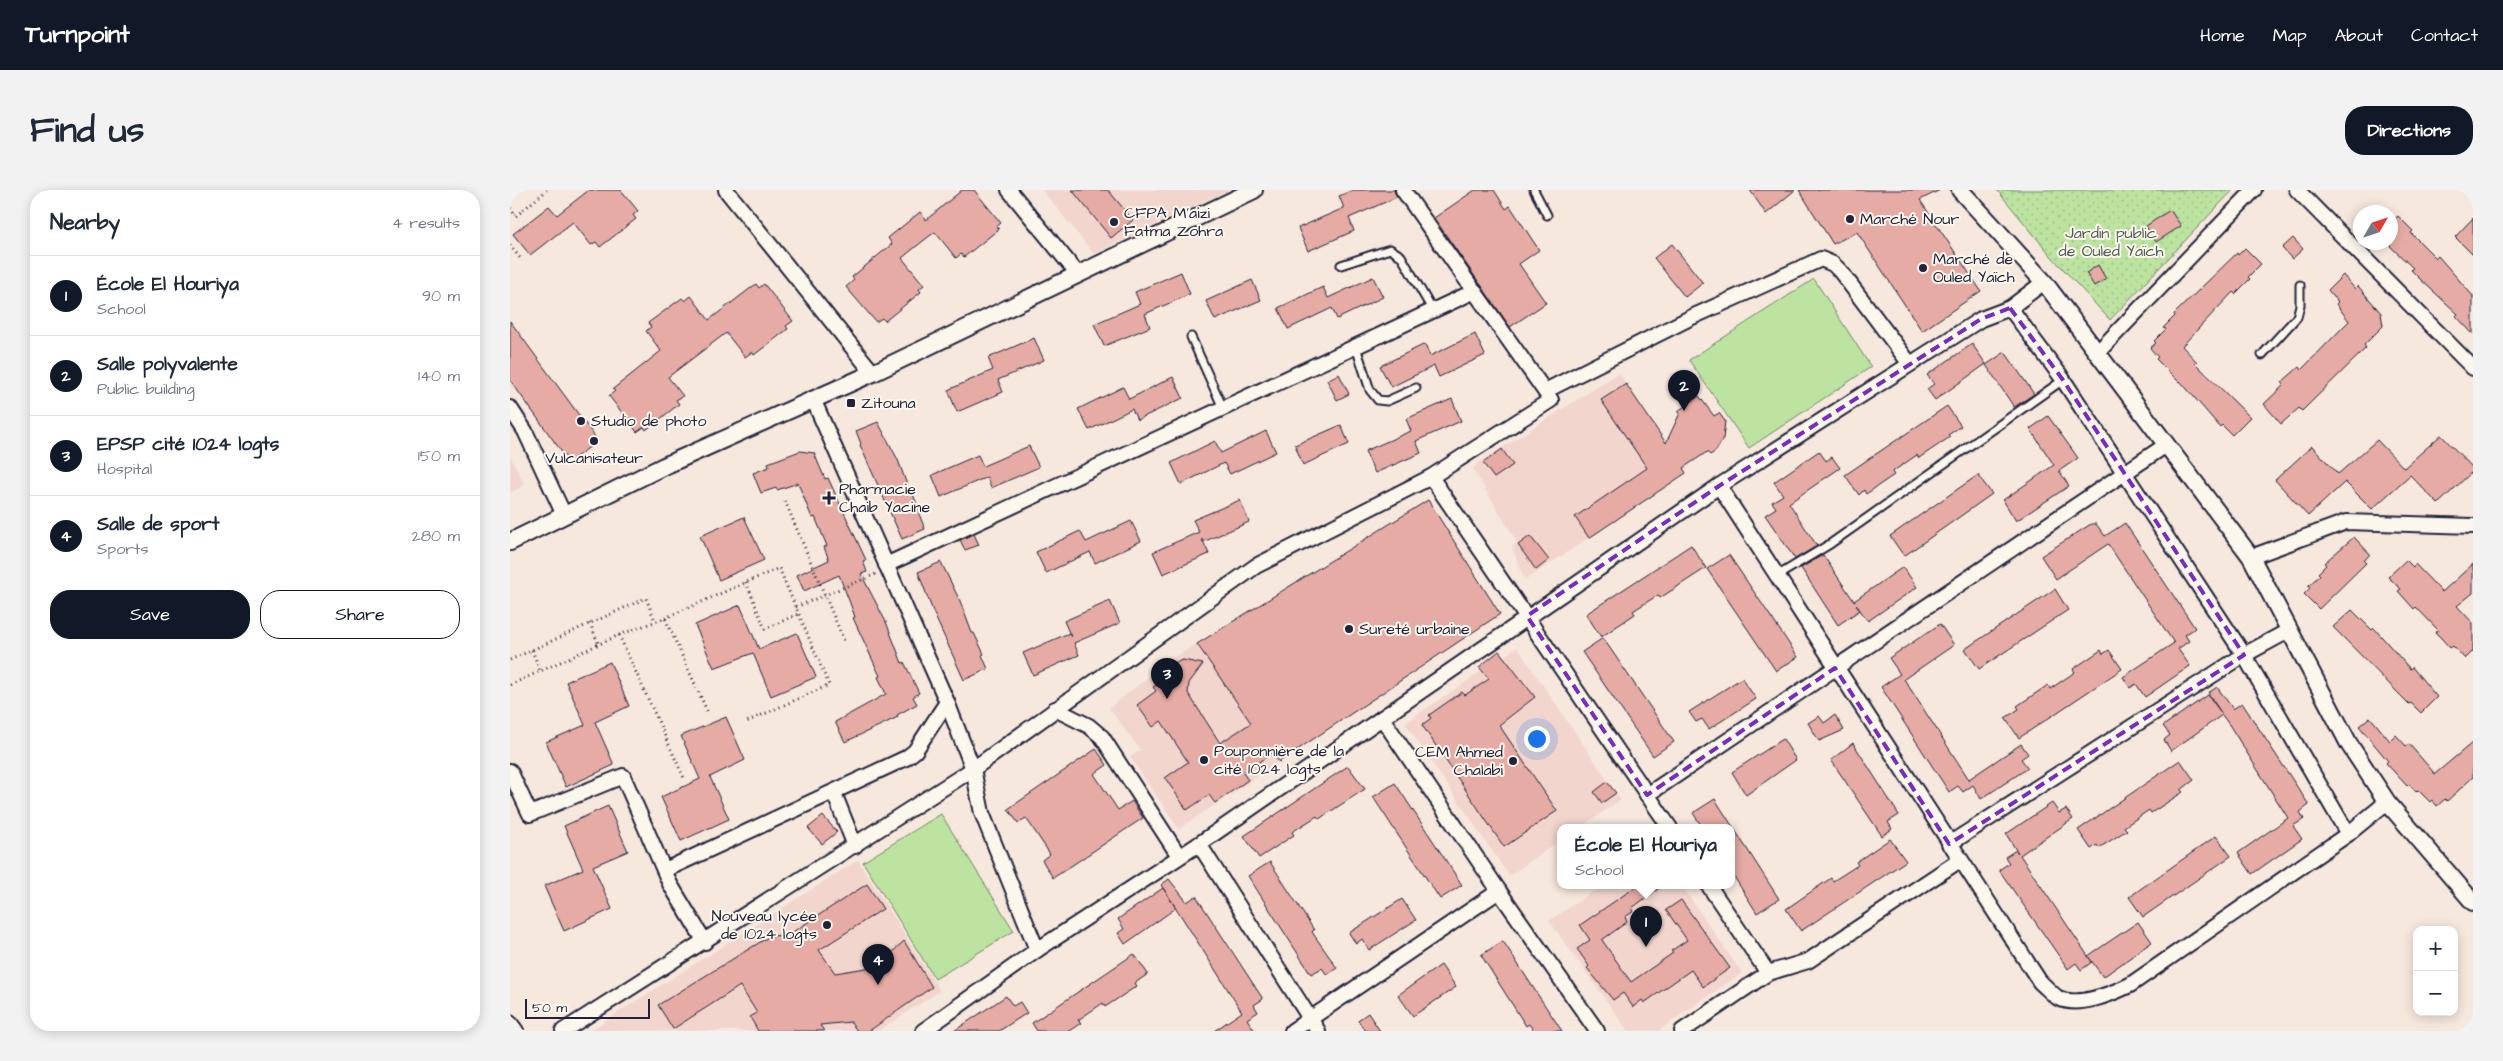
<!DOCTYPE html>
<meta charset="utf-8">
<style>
body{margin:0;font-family:"Architects Daughter",sans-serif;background:#f2f2f3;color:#1f2937}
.controls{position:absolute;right:15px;bottom:15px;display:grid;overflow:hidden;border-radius:10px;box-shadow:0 2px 12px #0003}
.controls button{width:45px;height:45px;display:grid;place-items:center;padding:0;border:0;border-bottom:1px solid #e0e1e3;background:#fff;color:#1f2937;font:25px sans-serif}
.compass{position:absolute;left:1843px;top:15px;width:45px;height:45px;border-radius:50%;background:#fff;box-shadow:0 2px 12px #0003;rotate:51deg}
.scale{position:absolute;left:15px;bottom:12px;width:125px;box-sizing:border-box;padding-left:5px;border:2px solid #22223b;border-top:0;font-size:14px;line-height:18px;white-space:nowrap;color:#22223b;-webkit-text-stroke:4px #fbf7ec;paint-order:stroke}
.you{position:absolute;left:1026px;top:548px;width:18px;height:18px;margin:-12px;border:4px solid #fff;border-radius:50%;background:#1a73e8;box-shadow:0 0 0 8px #1a73e833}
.badge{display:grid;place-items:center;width:32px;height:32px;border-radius:50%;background:#111827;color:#fff;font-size:16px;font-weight:700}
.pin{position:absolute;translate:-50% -41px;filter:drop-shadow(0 1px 2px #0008)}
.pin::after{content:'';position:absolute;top:26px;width:18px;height:15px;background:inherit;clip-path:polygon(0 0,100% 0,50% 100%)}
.popup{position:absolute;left:1047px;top:634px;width:178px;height:65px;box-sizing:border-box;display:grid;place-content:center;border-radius:10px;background:#fff;filter:drop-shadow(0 1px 4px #0005);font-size:16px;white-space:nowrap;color:#747a83}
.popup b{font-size:19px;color:#1f2937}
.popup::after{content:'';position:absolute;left:50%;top:100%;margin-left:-10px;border:10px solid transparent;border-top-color:#fff}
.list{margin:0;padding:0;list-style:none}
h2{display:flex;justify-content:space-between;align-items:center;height:65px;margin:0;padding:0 20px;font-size:21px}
h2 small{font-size:16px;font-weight:400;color:#747a83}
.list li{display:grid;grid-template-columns:32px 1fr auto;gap:15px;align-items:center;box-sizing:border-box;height:80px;padding:0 20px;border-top:1px solid #e0e1e3}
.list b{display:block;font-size:19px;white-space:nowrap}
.list p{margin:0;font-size:16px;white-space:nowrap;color:#747a83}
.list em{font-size:16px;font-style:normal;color:#747a83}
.actions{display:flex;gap:10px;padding:15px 20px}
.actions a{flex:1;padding:11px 0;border:1px solid #111827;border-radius:20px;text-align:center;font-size:18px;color:#111827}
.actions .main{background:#111827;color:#fff}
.map{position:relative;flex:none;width:1963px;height:841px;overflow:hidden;border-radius:20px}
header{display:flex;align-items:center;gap:30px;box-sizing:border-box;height:70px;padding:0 25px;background:#111827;color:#fff}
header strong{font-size:24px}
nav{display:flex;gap:28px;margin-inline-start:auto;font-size:18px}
.intro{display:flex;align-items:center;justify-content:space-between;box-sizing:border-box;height:120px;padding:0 30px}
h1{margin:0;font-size:35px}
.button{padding:12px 22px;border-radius:20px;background:#111827;color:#fff;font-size:18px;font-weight:700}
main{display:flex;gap:30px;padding:0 30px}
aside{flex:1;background:#fff;border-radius:20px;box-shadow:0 2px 12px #0003}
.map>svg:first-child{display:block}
.built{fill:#f2d6cd}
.garden{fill:url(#garden-dots);stroke:#6f836e}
.pitch{fill:#bce4a0;stroke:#6f836e}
.building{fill:#e6aba4;stroke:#22223b}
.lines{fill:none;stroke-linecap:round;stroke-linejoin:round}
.service-casing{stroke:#22223b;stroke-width:11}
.minor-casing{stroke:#22223b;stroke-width:18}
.tertiary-casing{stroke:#22223b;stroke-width:20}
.path{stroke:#22223b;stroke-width:3;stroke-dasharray:1 4;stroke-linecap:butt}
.service{stroke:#fbf7ec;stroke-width:7}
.minor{stroke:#fbf7ec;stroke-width:14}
.tertiary{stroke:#fbf7ec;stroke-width:16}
.marked{fill:none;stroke:#7b2cbf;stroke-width:4;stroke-dasharray:10 6;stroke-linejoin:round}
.poi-dot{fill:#22223b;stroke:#fbf7ec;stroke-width:2}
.labels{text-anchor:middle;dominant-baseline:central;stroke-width:4;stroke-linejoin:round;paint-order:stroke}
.poi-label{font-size:16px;fill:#22223b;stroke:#fbf7ec;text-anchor:start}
.park-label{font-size:16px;fill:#505c59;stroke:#fbf7ec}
</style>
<header>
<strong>Turnpoint</strong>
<nav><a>Home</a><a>Map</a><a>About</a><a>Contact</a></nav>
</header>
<div class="intro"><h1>Find us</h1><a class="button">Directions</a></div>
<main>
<aside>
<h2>Nearby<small>4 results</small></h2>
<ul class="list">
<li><span class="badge">1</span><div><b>École El Houriya</b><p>School</p></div><em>90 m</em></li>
<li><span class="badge">2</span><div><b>Salle polyvalente</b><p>Public building</p></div><em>140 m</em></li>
<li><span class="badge">3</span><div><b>EPSP cité 1024 logts</b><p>Hospital</p></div><em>150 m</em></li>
<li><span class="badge">4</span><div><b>Salle de sport</b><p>Sports</p></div><em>280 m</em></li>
</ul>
<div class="actions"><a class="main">Save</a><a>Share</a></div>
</aside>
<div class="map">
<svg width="1963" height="841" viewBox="0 0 1963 841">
<defs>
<pattern id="garden-dots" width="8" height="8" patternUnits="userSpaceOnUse" patternTransform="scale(1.25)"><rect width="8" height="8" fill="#bce4a0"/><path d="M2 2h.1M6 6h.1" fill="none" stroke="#a1c38b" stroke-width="1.8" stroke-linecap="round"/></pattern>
</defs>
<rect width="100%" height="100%" fill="#f7e8de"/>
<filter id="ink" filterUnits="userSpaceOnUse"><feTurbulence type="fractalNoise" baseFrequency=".02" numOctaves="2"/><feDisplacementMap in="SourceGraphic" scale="10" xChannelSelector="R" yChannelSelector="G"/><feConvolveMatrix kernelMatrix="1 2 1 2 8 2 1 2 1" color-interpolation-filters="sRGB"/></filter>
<g filter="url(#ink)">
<g class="built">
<path d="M532,0H719L584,64Z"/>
<path d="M1109,183L1176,283L1017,389L1013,387L1002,357L1007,352L963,279L968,273Z"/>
<path d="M0,266L15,295L0,303Z"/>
<path d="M687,454L769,572L669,639L620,567L630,560L599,518L661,469Z"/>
<path d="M1007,457L1111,610L1069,638H1051V650L999,686L895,533Z"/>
<path d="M348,670L430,801L368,841H79Z"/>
<path d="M1091,696H1172L1232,783L1148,841H1118L1039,731Z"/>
</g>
<path class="garden" d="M1487,0H1723L1600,130L1543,68Z"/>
<g class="pitch">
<path d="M1304,89L1361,177L1239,258L1179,170Z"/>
<path d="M431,624L504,741L425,789L353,672Z"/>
</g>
<g class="building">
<path d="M79,0H111L128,21L123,25L126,29L90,57L86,52L81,55L63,32L20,65L3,44L39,16L47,25Z"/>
<path d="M452,0H464L491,33L486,37L489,39L454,67L451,64L446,68L425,42L413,51L392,68L414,95L409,99L411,102L375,131L372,128L366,132L336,97L344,90L342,87L382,54L378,48L410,22L416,30Z"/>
<path d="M562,0H598L623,30L601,48Z"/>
<path d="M843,0H884L887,7L839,28L844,41L798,61L788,38L834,18L829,6Z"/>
<path d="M965,0H984L996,19L1000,16L1029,60L1009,74L1036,113L1000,137L924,28Z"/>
<path d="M1240,0H1285L1256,24Z"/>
<path d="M1289,0H1430L1410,10L1471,101L1412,141L1347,42L1323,54Z"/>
<path d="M1660,20L1671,36L1646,52L1636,36Z"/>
<path d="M1888,26L1903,41L1901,43L1926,68L1928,66L1963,106V144L1946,126L1948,124L1910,89L1901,80L1903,78L1880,56V33Z"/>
<path d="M1963,28V65L1945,47Z"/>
<path d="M1783,48L1793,59L1782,69L1772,58Z"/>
<path d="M1162,54L1193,93L1175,107L1144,68Z"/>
<path d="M1735,58L1751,74L1738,87L1740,89L1725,104L1723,102L1672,156L1687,172L1685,173L1740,227L1722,245L1712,235L1710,237L1670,191L1669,192L1646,169L1648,167L1640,158L1646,153L1644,151L1656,139L1653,138L1665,126L1664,124L1727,63L1728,65Z"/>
<path d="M1588,75L1596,89L1584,96L1576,83Z"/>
<path d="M671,82L680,104L635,124L640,137L594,156L584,134L630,114L625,102Z"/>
<path d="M1833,85L1845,99L1848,96L1871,123L1873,136L1854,155L1856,158L1792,221L1789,218L1771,234L1754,214L1774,195L1772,192L1789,177L1791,180L1839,131L1826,114L1828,112L1818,100Z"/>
<path d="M863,87L873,107L827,129L822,118L778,139L768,118L813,97L818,108Z"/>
<path d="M742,90L751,110L705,130L696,111Z"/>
<path d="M246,94L249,98L254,94L283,131L276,136L278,139L244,165L242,162L235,167L216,143L158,187L173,206L166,210L169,214L136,240L134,237L127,242L99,206L105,201L103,199L151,161L136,141L141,137L138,133L172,108L175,111L181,106L199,130Z"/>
<path d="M0,131L88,251L59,272L0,190Z"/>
<path d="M965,144L975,165L929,187L924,176L881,197L870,176L915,154L920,166Z"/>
<path d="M524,148L534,170L488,190L493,202L447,222L438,200L483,180L478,168Z"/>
<path d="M1462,154L1476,174L1425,210L1417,199L1424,194L1417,185Z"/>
<path d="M1495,162L1524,204L1504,217L1476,175Z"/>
<path d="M829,184L839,204L827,210L817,190Z"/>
<path d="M663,187L673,208L627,230L622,219L579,240L568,219L613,197L619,209Z"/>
<path d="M1116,194L1156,253L1170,223L1168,221L1189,206L1204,226L1209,223L1215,231L1213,249L1206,261L1200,265L1197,262L1173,278L1176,283L1079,348L1065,327L1137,278L1091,210Z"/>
<path d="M942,209L951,231L906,251L911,263L865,283L855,261L901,241L896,229Z"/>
<path d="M1437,216L1451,236L1438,245L1440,247L1409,268L1407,265L1382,282L1384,285L1356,304L1354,300L1349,305L1335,285Z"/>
<path d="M1538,226L1568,268L1549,281L1559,296L1506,331L1493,310L1544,275L1520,239Z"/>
<path d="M368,232L388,270L400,303L402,302L411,324H409L415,339L392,349L350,255L351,254L346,241Z"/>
<path d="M831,235L839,254L793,275L785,255Z"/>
<path d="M756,241L766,262L720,284L714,273L671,294L661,273L705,251L711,263Z"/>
<path d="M1931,245L1963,278V281L1928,314L1900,285L1862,319L1835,292L1798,326L1765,290L1802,256L1828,284L1867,250L1894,278Z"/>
<path d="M519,256L529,277L481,298L477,287L431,307L422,285L468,265L473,276Z"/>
<path d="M992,259L1003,275L984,288L973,273Z"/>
<path d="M290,261L304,263L315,289L318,288L356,370L353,371L357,382L351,384L376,432L392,473L394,472L409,503L403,507L407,514L387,525L388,527L335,552L325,532L376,504L368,487L370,486L343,428L345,427L340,413L329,385L294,401L287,385L319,370L314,357L317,356L305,327L302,328L288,293L267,300L266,298L251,303L243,283L259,277L258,273Z"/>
<path d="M1309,261L1316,271L1322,267L1330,278L1279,313L1307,356L1285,369L1255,325L1266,318L1262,312L1273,305L1264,292Z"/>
<path d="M1468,285L1482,304L1394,366L1380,346Z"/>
<path d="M730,310L739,332L693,352L692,349L699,364L653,384L643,362L689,342L683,330Z"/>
<path d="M918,310L990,424L769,572L762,563L733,583L738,590L705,613L699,605L677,620L655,588L678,572L651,531L643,537L627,515L646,501L643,497L656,488L663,473L673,470L693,474L679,493L678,503L710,553L741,533L687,454Z"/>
<path d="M234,327L254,370L209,390L190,346Z"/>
<path d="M621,331L631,351L585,373L580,362L536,383L526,362L570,341L576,352Z"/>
<path d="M1615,333L1685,438L1675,445L1679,451L1668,459L1680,476L1635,507L1626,494L1620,498L1613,487L1664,453L1598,354L1546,389L1531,366L1581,334H1586L1595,346Z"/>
<path d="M464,344L469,355L455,360L450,350Z"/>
<path d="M1020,346L1039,370L1026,380L1008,355Z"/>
<path d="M1844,347L1860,364L1854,371L1856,373L1809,419L1794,404L1800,398L1798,396L1810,385L1808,383L1816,375L1814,373Z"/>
<path d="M1181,355L1196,378L1150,408L1148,405L1123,421L1125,424L1091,447L1076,424Z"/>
<path d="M1219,365L1288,467L1266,481L1197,379Z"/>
<path d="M1313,365L1344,411L1393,377L1407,397L1358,431L1346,415L1350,420L1328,435L1291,378Z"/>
<path d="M1896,370L1903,377L1905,374L1932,402L1963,374V403L1947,416L1963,433V461L1955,469L1943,456L1940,458L1932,449L1925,442L1928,440L1906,417L1904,419L1888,401L1891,399L1878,387Z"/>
<path d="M431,372L450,411L462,443H464L474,464L472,465L478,479L454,490L424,424L408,382Z"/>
<path d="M1545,399L1558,420L1469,479L1455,459Z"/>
<path d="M600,411L610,433L564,453L569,465L523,485L513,463L559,443L561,447L554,431Z"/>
<path d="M230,415L249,459L287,443L306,487L261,506L243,463L204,478L185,435Z"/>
<path d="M1842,420L1862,440L1864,438L1900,479L1902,477L1927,507L1911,523L1901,513L1899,514L1823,437Z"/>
<path d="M1430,434L1444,455L1394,489L1460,591L1459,589L1511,554L1518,564L1511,569L1518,578L1471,609L1463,595L1453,602L1448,596L1439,602L1371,497L1390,484L1379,468Z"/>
<path d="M1093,448L1164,552L1143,566L1072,462Z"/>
<path d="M1591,460L1593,464L1599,460L1612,479L1509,548L1495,528L1509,519L1507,516L1538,495L1540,499L1565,482L1563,479Z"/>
<path d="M989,461L1025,507L989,535L1047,621L994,657L912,535L921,528L919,525L939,511L952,502L955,505L979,489L969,477Z"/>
<path d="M100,472L119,516L85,532L104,575L56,597L36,552L75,535L56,492Z"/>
<path d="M1232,488L1246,509L1199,539L1192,529L1186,532L1179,522Z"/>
<path d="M1707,497L1723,519L1732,513L1799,615L1790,622L1794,629L1783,636L1792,649L1742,684L1728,663L1778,628L1720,536L1712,525L1661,561L1654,550L1660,545L1653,536L1698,505L1712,524L1698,503Z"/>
<path d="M1325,525L1334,540L1309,551L1298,533L1309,526L1314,533Z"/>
<path d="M216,527L235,570L200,587L219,629L171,651L151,607L190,589L171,546Z"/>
<path d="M1860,527L1880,551L1886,545L1896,556L1899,554L1925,584L1963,552V587L1937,611L1935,609L1927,616L1922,610L1920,612L1908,600L1906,602L1899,594L1897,596L1876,573L1878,571L1849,536Z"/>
<path d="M1273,549L1286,570L1236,605L1222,582Z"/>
<path d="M1343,553L1389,625L1378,632L1382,639L1372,646L1321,570Z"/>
<path d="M586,559L597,575L584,584L608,620L622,611L633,628L543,688L532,670L540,664L516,628L508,633L498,619Z"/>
<path d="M1670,570L1684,590L1671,600L1673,602L1641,623L1639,620L1614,637L1617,640L1589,658L1587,655L1581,659L1568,640Z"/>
<path d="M838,576L855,599L809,629L807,626L782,642L784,645L749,668L734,646Z"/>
<path d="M1097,592L1106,603L1092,613L1084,602Z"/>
<path d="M885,593L952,695L930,709L863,607Z"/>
<path d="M1205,609L1269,709L1247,723L1221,682V638H1193L1183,623Z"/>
<path d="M1542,613L1549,623L1556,619L1563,629L1510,665L1582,772L1571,780L1566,773L1558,779L1489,680L1499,673L1495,667L1506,660L1508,663L1496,644Z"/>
<path d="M98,616L118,661L83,676L102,719L54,741L34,696L73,679L54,636Z"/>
<path d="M313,626L327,642L312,654L298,638Z"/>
<path d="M1706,646L1721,666L1633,727L1619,707Z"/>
<path d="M1380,649L1396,671L1291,741L1276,719L1321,688L1323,691L1348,675L1346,672Z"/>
<path d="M760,672L804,740L802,742L827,778L817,785L812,778L801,784L738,686Z"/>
<path d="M659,689L677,712L686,706L753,809L744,815L748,822L737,829L745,841H704L732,822L666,718L615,754L608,743L614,739L608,729L653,698L666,718L651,695Z"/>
<path d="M357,694L373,719L309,760L325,783L356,778L372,772L394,751L422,797L359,841H347L341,832L310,835L314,841H248L240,827L247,823L230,796L163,839L148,815L260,746L278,745Z"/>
<path d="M1127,696H1152L1122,718L1124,721L1115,727L1117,732L1092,750L1121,792L1163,763L1161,761L1177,750L1156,720L1171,710L1220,778L1193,797L1181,780L1134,813L1132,810L1123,817L1113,803L1103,810L1077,778L1079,776L1067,759L1080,750L1070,735Z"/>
<path d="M892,709L906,730L859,760L852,749L846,754L839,743Z"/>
<path d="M1628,732L1642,752L1593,787L1578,766Z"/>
<path d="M993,751L1028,805L1052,841H1024L1019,834L1016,836L978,776L971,765Z"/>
<path d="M624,764L638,784L625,793L627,796L595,817L593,813L568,830L571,833L559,841H527L522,833Z"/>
<path d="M931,775L946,797L903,826L888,805Z"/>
<path d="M496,806L503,816L510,812L517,823L489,841H444Z"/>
<path d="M858,823L870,841H855L848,830Z"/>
</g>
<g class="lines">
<g class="service-casing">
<g id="service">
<path d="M1024,0L1037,25"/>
<path d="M831,75L880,59L891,66L923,121"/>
<path d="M681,147L713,218"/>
<path d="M846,157L860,200L868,210L877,211L906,198"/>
<path d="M1752,165L1787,127L1790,115V95"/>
<path d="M1267,386L1320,354L1553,190"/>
</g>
</g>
<g class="minor-casing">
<g id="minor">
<path d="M216,0L363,183"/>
<path d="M499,0L567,83"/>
<path d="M1787,0L1963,178"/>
<path d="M1500,118L1534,92"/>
<path d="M1587,163L1744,0"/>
<path d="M1035,201L1182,127L1311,69L1323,74L1331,82L1400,174"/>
<path d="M0,218L15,241L54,325"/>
<path d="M921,287L1160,638"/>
<path d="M1209,296L1530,792C1536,797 1542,804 1548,808C1569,818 1601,804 1620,795L1838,644L1877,612"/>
<path d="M1741,367L1836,332L1963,336"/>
<path d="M376,375L965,101"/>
<path d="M545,519L579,536L592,547L669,666"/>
<path d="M0,581L20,624L113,586L160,694L195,752"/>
<path d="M324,603L345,656"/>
<path d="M1137,605L1656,255"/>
<path d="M689,654L808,841"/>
<path d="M1439,654L1734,465L1780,440"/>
<path d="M155,680L396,568L405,561L437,512L303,209"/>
<path d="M1199,696L1258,783"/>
<path d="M989,701L1087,841"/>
<path d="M527,760L689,654L872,528"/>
<path d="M0,833L6,841"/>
<path d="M53,841L463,579L746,376L921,287L1041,210L893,0"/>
<path d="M413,841L527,760L472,623L463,579L437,512"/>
<path d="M782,841L989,701L872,528L1209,296L1471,129L1500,118L1550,185L1734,465L1838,644"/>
<path d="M1172,841L1258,783L1298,771L1450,670"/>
</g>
</g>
<g class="tertiary-casing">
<g id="tertiary">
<path d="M1450,0L1534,92L1741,367L1839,554L1877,612L1963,712"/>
<path d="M0,352L154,276L363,183L744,0"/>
</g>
</g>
<g class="path">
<path d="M0,18L6,26L37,0"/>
<path d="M0,55L10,68"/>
<path d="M275,311L335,453"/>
<path d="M236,392L255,439L288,424"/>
<path d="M286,417L366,384"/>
<path d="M155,428L269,378L319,495L234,533"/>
<path d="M80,433L89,455"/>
<path d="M109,445L174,588"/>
<path d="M22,460L30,481"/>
<path d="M0,470L136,408L145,431"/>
<path d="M0,495L109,445L155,428L198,523"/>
</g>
<use href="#service" class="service"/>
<use href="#minor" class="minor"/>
<use href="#tertiary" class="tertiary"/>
</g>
</g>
<path class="marked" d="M1500,118L1553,190L1734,465L1439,654L1325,478L1137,605L1017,426L1209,296L1471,129Z"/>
<g class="poi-dot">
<circle cx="1340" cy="29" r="5"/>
<circle cx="604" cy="32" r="5"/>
<circle cx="1413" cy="78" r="5"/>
<rect x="336" y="208" width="10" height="10" rx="2.5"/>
<circle cx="71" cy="231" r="5"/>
<circle cx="84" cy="251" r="5"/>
<path d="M316.5 300.5h5v5h5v5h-5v5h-5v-5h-5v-5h5z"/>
<circle cx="839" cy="439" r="5"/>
<circle cx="694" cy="570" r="5"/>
<circle cx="1003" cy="571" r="5"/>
<circle cx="317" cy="735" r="5"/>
</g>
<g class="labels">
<g class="poi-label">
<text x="614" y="23">CFPA M'aizi<tspan x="614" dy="18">Fatma Zohra</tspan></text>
<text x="1350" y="29">Marché Nour</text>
<text x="1423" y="69">Marché de<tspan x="1423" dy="18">Ouled Yaïch</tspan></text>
<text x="351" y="213">Zitouna</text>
<text x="81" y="231">Studio de photo</text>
<text x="84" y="268" text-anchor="middle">Vulcanisateur</text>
<text x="329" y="299">Pharmacie<tspan x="329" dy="18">Chaib Yacine</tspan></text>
<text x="849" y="439">Sureté urbaine</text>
<text x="704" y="561">Pouponnière de la<tspan x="704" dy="18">cité 1024 logts</tspan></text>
<text x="993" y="562" text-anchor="end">CEM Ahmed<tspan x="993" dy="18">Chalabi</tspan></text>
<text x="307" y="726" text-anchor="end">Nouveau lycée<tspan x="307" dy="18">de 1024 logts</tspan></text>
</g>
<g class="park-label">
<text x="1601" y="43">Jardin public<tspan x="1601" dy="18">de Ouled Yaïch</tspan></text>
</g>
</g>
</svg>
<div class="controls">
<button>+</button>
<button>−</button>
</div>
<svg class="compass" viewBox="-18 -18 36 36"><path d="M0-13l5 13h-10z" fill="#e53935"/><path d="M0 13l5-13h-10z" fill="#747a83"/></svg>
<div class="scale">50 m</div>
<div class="you"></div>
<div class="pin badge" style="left:1136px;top:757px">1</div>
<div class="popup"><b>École El Houriya</b>School</div>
<div class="pin badge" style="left:1174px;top:221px">2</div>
<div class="pin badge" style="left:657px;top:509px">3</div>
<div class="pin badge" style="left:368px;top:795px">4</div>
</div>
</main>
